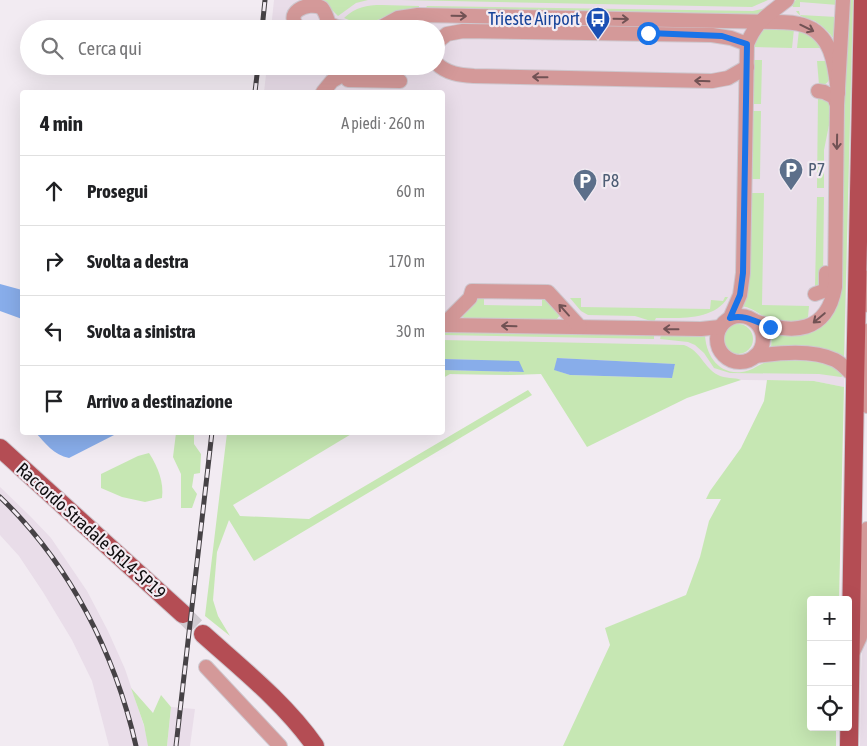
<!DOCTYPE html>
<html lang="it">
<head>
<meta charset="utf-8">
<style>
  :root { --surface:#fff; --page:#f6f6f6; --text:#202124; --muted:#757577; --line:#e0e0e0 }
  body { margin:0; font-family:"Asap Condensed",sans-serif; background:var(--page); color:var(--text) }
  .controls { position:absolute; right:15px; bottom:15px; display:grid; overflow:hidden; border-radius:5px; box-shadow:0 5px 20px #0002 }
  .controls button { width:45px; height:45px; display:grid; place-items:center; padding:0; border:0; border-bottom:1px solid var(--line); background:var(--surface); color:var(--text); font:25px sans-serif }
  .stop { position:absolute; width:15px; height:15px; margin:-11px; border:4px solid #1a73e8; border-radius:50%; background:#fff }
  .stop.end { background:#1a73e8; border-color:#fff; box-shadow:0 1px 5px #0008 }
  .list { margin:0; padding:0; list-style:none }
  h2 { display:flex; justify-content:space-between; align-items:center; height:65px; margin:0; padding:0 20px; font-size:21px }
  h2 small { font-size:16px; font-weight:400; color:var(--muted) }
  .list li { display:grid; grid-template-columns:32px 1fr auto; gap:15px; align-items:center; box-sizing:border-box; height:70px; padding:0 20px; border-top:1px solid var(--line) }
  .list b { display:block; font-size:19px; white-space:nowrap }
  .list em { font-size:16px; font-style:normal; color:var(--muted) }
  .icon { flex:none; width:28px; height:28px; fill:none; stroke:currentColor; stroke-width:2; stroke-linecap:round; stroke-linejoin:round }
  .map { position:relative; flex:none; width:867px; height:746px; overflow:hidden }
  .search { position:absolute; background:var(--surface); box-shadow:0 5px 20px #0002; left:20px; top:20px; width:425px; height:55px; display:flex; align-items:center; gap:12px; box-sizing:border-box; padding:0 18px; border-radius:28px; color:var(--muted); font-size:19px }
  .panel { position:absolute; background:var(--surface); box-shadow:0 5px 20px #0002; left:20px; top:90px; width:425px; height:345px; border-radius:5px }
  .map>svg:first-child { display:block }
  .built { fill:#e9dde9 }
  .green { fill:#c6e7b3; fill-rule:evenodd }
  .water { fill:#88adea }
  .lines { fill:none; stroke-linecap:round; stroke-linejoin:round }
  .major-tunnel { stroke:#d0cad0; stroke-width:18; stroke-dasharray:18 9; stroke-linecap:butt }
  .minor-casing { stroke:#cec7ce; stroke-width:16 }
  .major-casing { stroke:#cec7ce; stroke-width:20 }
  .minor { stroke:#d49999; stroke-width:14 }
  .major { stroke:#b44d54; stroke-width:18 }
  .rail-casing { stroke:#464246; stroke-width:5 }
  .rail { stroke:#f2ebf2; stroke-width:3; stroke-dasharray:9; stroke-linecap:butt }
  .oneway { stroke:#715254 }
  .route { stroke:#1a73e8; stroke-width:6 }
  .labels { text-anchor:middle; stroke-width:4.5; stroke-linejoin:round; paint-order:stroke }
  .transit-label { font-size:18px; fill:#164399; stroke:#f2ebf2; text-anchor:end }
  .service-label { font-size:18px; fill:#4e5e75; stroke:#f2ebf2; text-anchor:start }
  .street-label { font-size:18px; fill:#0e0c0e; stroke:#f2ebf2 }
</style>
</head>
<body>
<div class="map">
<svg width="867" height="746" viewBox="0 0 867 746">
  <rect width="100%" height="100%" fill="#f2ebf2"/>
  <g class="built">
    <polygon points="274,0 853,0 844,387 814,381 675,379 527,373 523,375 510,375 443,374 442,92 264,92 267,66 436,66 436,29 271,29"/>
    <polygon points="0,487 30,516 51,538 87,591 108,631 125,669 144,726 149,746 109,746 92,681 72,640 43,592 19,556 0,535"/>
    <polygon points="867,538 867,746 860,746 861,676"/>
    <polygon points="171,707 195,709 190,746 167,746"/>
  </g>
  <g class="green">
    <polygon points="322,0 368,0 356,3 338,16"/>
    <polygon points="401,0 768,0 752,7"/>
    <polygon points="796,0 838,0 838,5 800,2 800,7 793,7 791,4"/>
    <polygon points="847,0 853,0 844,357 821,349 771,348 772,334 796,335 830,317 837,307 841,291"/>
    <path d="M382 5 419 6V9L404 10 393 13 375 21 349 20 344 18C356 7 366 5 382 5Z"/>
    <polygon points="427,6 753,11 766,8 757,15 425,9"/>
    <path d="M796 11H799L800 15 837 17 834 39C829 32 823 26 815 21 808 18 800 18 796 11Z"/>
    <polygon points="763,28 794,29 792,48 752,47"/>
    <polygon points="799,30 813,36 824,48 797,48"/>
    <polygon points="752,60 762,60 761,104 749,104"/>
    <path d="M817 61H830C830 70 833 80 824 85H819Z"/>
    <polygon points="818,95 822,95 830,103 830,120 824,150 824,188 817,188"/>
    <path d="M749 111H761L760 179H750V193H764L762 305 809 306 808 317C797 324 776 323 765 317 756 312 751 307 740 306Z"/>
    <polygon points="817,197 824,197 823,277 820,285 815,287"/>
    <polygon points="484,296 484,305 542,306 542,298 544,298 561,314 556,320 464,318 462,316 462,314 480,297"/>
    <path d="M725 297H728C714 321 679 318 656 318L654 322 635 316 588 315 581 311 570 298H581V307L710 309 711 300 723 301Z"/>
    <circle cx="738" cy="339" r="15"/>
    <polygon points="443,331 654,335 654,339 443,335"/>
    <path d="M705 333C705 354 718 375 742 372 752 371 760 363 770 361 781 359 822 361 832 365 837 368 840 371 843 376L841 377 819 374 730 373 714 368 704 353 695 345 688 342 660 339 661 335Z"/>
    <path d="M443 340 684 345C701 351 703 367 718 375 725 379 735 377 741 380L687 398 587 447 541 374 510 375 450 374 443 378V370L523 372 482 360 443 359ZM557 358 674 364 675 365 671 378 570 375 555 370Z"/>
    <polygon points="767,380 814,381 844,387 839,600 811,600 811,727 836,727 836,746 563,746 610,645 605,628 686,595 700,557 709,521 721,499 706,499 710,491 741,448 764,401"/>
    <polygon points="528,390 532,395 254,561 229,520 217,552 213,600 218,616 230,636 205,616 227,433 353,433 233,505 240,516 309,519"/>
    <polygon points="176,433 194,433 194,444 201,454 200,473 194,474 192,487 197,494 192,508 181,508 181,474 173,457"/>
    <path d="M149 453C158 467 164 482 162 498L145 502 122 497 101 488V474L138 456Z"/>
    <polygon points="131,688 153,713 161,695 171,707 167,746 148,746 144,725"/>
  </g>
  <g class="water">
    <polygon points="0,284 22,290 22,319 0,311"/>
    <polygon points="557,358 675,364 672,378 570,375 554,370"/>
    <polygon points="443,359 519,361 524,372 443,370"/>
    <path d="M36 433H118L69 458C54 455 45 443 36 433Z"/>
  </g>
  <g class="lines">
    <polyline class="major-tunnel" points="183,614 203,634"/>
    <defs>
      <g id="minor">
        <path d="M301 29C280 14 308 0 322 8 326 13 327 19 329 24L337 27 352 29"/>
        <path d="M378 29 398 18 418 15 776 22C784 22 794 22 803 25 833 34 835 67 838 93"/>
        <polyline points="436,43 447,34 463,31 712,35 731,38 747,44"/>
        <path d="M436 63C447 74 460 75 474 76L712 81 728 78 747 67"/>
        <polyline points="348,80 400,81"/>
        <polyline points="818,91 824,92 834,97 837,105"/>
        <polyline points="323,92 332,81 353,69"/>
        <polyline points="862,276 867,305"/>
        <polyline points="815,294 826,290 826,273"/>
        <circle cx="740" cy="339" r="23"/>
        <path d="M730 318 740 295 743 273 747 44C757 20 768 15 787 0"/>
        <path d="M755 321C793 335 827 333 835 287L837 105 843 0"/>
        <polyline points="442,325 701,329 720,327"/>
        <polyline points="443,325 470,298 472,291 548,292 580,327"/>
        <polyline points="867,331 865,396 867,406"/>
        <path d="M755 356C779 353 812 349 835 360 843 364 849 372 856 378"/>
        <polyline points="851,656 860,637 865,538 867,529"/>
        <polyline points="206,667 280,746"/>
      </g>
      <g id="major">
        <polyline points="0,448 183,614"/>
        <path d="M203 634C242 669 285 703 315 746"/>
        <path d="M849 746C854 497 856 249 863 0"/>
      </g>
    </defs>
    <use href="#minor" class="minor-casing"/>
    <use href="#major" class="major-casing"/>
    <use href="#minor" class="minor"/>
    <use href="#major" class="major"/>
    <defs>
      <g id="rail">
        <polyline points="262,29 265,0"/>
        <polyline points="255,92 258,66"/>
        <path d="M0 497C69 563 115 653 136 746"/>
        <polyline points="176,746 212,432"/>
      </g>
    </defs>
    <use href="#rail" class="rail-casing"/>
    <use href="#rail" class="rail"/>
  </g>
  <defs><path id="oneway-shaft" d="M-6 0H5M1.5-3L5.5 0L1.5 3" fill="none" stroke-width="1.6" stroke-linecap="round" stroke-linejoin="round" transform="scale(1.25)"/></defs>
  <g class="oneway">
    <use href="#oneway-shaft" transform="translate(459 16) rotate(1)"/>
    <use href="#oneway-shaft" transform="translate(621 19) rotate(1)"/>
    <use href="#oneway-shaft" transform="translate(807 28) rotate(26)"/>
    <use href="#oneway-shaft" transform="translate(540 77) rotate(-179)"/>
    <use href="#oneway-shaft" transform="translate(702 81) rotate(-178)"/>
    <use href="#oneway-shaft" transform="translate(837 142) rotate(91)"/>
    <use href="#oneway-shaft" transform="translate(564 310) rotate(-132)"/>
    <use href="#oneway-shaft" transform="translate(819 318) rotate(140)"/>
    <use href="#oneway-shaft" transform="translate(509 326) rotate(-179)"/>
    <use href="#oneway-shaft" transform="translate(671 329) rotate(-179)"/>
  </g>
  <g class="lines">
    <path class="route" d="M648 33 722 36 747 44 743 273 740 295 730 318C745 314 756 322 770 327"/>
  </g>
  <defs>
    <symbol id="bus-pin" viewBox="-11 -11 22 30"><path d="M0 17L-7.5 6A9.5 9.5 0 1 1 7.5 6Z" fill="#1a4fb4" stroke="#f2ebf2"/><path d="M-5-6H5V4H4V6H2V4H-2V6H-4V4H-5ZM-3.5-4V0h7V-4ZM-3.5 1.2v1.5H-2V1.2ZM2 1.2v1.5H3.5V1.2Z" fill="#fff"/></symbol>
    <symbol id="parking-pin" viewBox="-11 -11 22 30"><path d="M0 17L-7.5 6A9.5 9.5 0 1 1 7.5 6Z" fill="#5c6f8a" stroke="#f2ebf2"/><path d="M-3.5-5.5H1a3.5 3.5 0 0 1 0 7H-1V5.5H-3.5ZM-1-3.4V-.6H.8a1.4 1.4 0 0 0 0-2.8Z" fill="#fff"/></symbol>
  </defs>
  <g fill-rule="evenodd">
    <use href="#bus-pin" x="584" y="5" width="28" height="38"/>
    <use href="#parking-pin" x="777" y="156" width="28" height="38"/>
    <use href="#parking-pin" x="571" y="167" width="28" height="38"/>
  </g>
  <g class="labels">
    <g class="transit-label">
      <text x="580" y="25">Trieste Airport</text>
    </g>
    <g class="service-label">
      <text x="808" y="176">P7</text>
      <text x="602" y="187">P8</text>
    </g>
    <g class="street-label">
      <text transform="translate(91 531) rotate(42)" y="6">Raccordo Stradale SR14-SP19</text>
    </g>
  </g>
</svg>
<div class="controls">
<button>+</button>
<button>−</button>
<button><svg class="icon" aria-label="locate" viewBox="0 0 24 24"><circle cx="12" cy="12" r="6"/><path d="M12 2v4M12 18v4M2 12h4M18 12h4"/></svg></button>
</div>
<div class="stop" style="left:648px;top:33px"></div>
<div class="stop end" style="left:770px;top:327px"></div>
<div class="search"><svg class="icon" aria-label="search" viewBox="0 0 24 24"><circle cx="10" cy="10" r="6"/><path d="M15 15l6 6"/></svg>Cerca qui</div>
<section class="panel">
<h2>4 min<small>A piedi · 260 m</small></h2>
<ul class="list">
<li><svg class="icon" aria-label="ahead" viewBox="0 0 24 24"><path d="M12 20V5M6 11l6-6 6 6"/></svg><div><b>Prosegui</b></div><em>60 m</em></li>
<li><svg class="icon" aria-label="right" viewBox="0 0 24 24"><path d="M7 20v-9h11M14 6l5 5-5 5"/></svg><div><b>Svolta a destra</b></div><em>170 m</em></li>
<li><svg class="icon" aria-label="left" viewBox="0 0 24 24"><path d="M17 20v-9H6M10 6l-5 5 5 5"/></svg><div><b>Svolta a sinistra</b></div><em>30 m</em></li>
<li><svg class="icon" aria-label="arrive" viewBox="0 0 24 24"><path d="M6 21V4h12l-3 4 3 4H6"/></svg><div><b>Arrivo a destinazione</b></div></li>
</ul>
</section>
</div>
</body>
</html>
